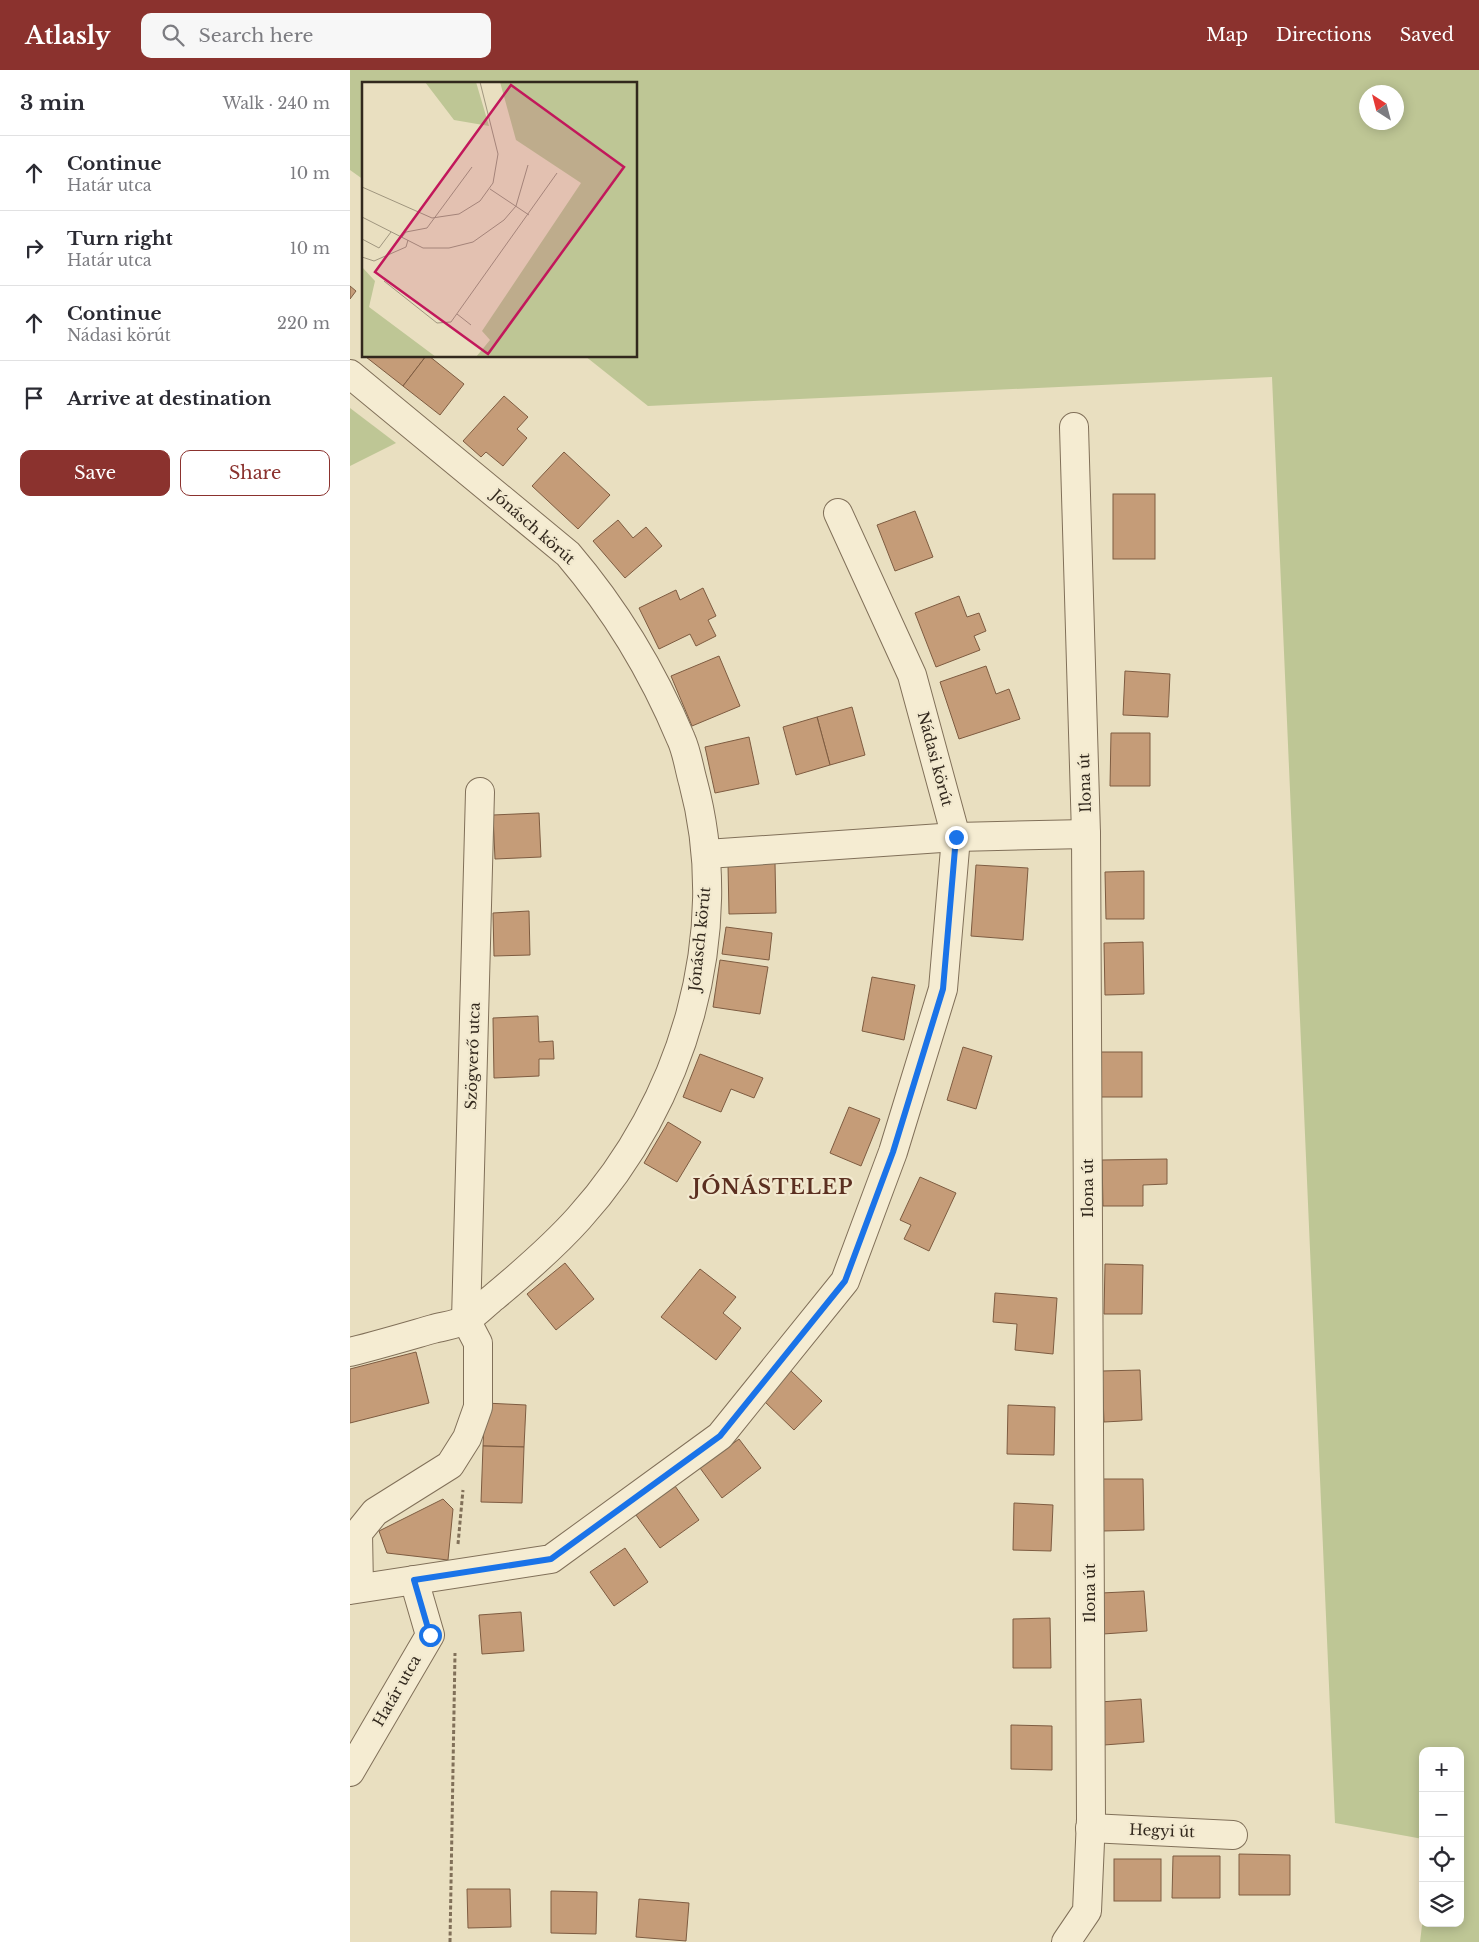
<!DOCTYPE html>
<html lang="en">
<head>
<meta charset="utf-8">
<style>
  :root { --surface:#fff; --page:#f7f7f7; --text:#2b2b33; --muted:#7c7c81; --line:#e1e1e2; --accent:#8b322e }
  body { margin:0; font-family:"Libre Baskerville",serif; background:var(--page); color:var(--text) }
  .controls { position:absolute; right:15px; bottom:15px; display:grid; overflow:hidden; border-radius:10px; box-shadow:0 2px 12px #0003 }
  .controls button { width:45px; height:45px; display:grid; place-items:center; padding:0; border:0; border-bottom:1px solid var(--line); background:var(--surface); color:var(--text); font:25px sans-serif }
  .compass { position:absolute; left:1009px; top:15px; width:45px; height:45px; border-radius:50%; background:var(--surface); box-shadow:0 2px 12px #0003; rotate:324deg }
  .stop { position:absolute; width:15px; height:15px; margin:-11px; border:4px solid #1a73e8; border-radius:50%; background:#fff }
  .stop.end { background:#1a73e8; border-color:#fff; box-shadow:0 1px 5px #0008 }
  .list { margin:0; padding:0; list-style:none }
  h2 { display:flex; justify-content:space-between; align-items:center; height:65px; margin:0; padding:0 20px; font-size:21px }
  h2 small { font-size:16px; font-weight:400; color:var(--muted) }
  .list li { display:grid; grid-template-columns:32px 1fr auto; gap:15px; align-items:center; box-sizing:border-box; height:75px; padding:0 20px; border-top:1px solid var(--line) }
  .list b { display:block; font-size:19px; white-space:nowrap }
  .list p { margin:0; font-size:16px; white-space:nowrap; color:var(--muted) }
  .list em { font-size:16px; font-style:normal; color:var(--muted) }
  .actions { display:flex; gap:10px; padding:15px 20px }
  .actions a { flex:1; padding:11px 0; border:1px solid var(--accent); border-radius:10px; text-align:center; font-size:18px; color:var(--accent) }
  .actions .main { background:var(--accent); color:#fff }
  .icon { flex:none; width:28px; height:28px; fill:none; stroke:currentColor; stroke-width:2; stroke-linecap:round; stroke-linejoin:round }
  .map { position:relative; flex:none; width:1129px; height:1872px; overflow:hidden }
  header { display:flex; align-items:center; gap:30px; box-sizing:border-box; height:70px; padding:0 25px; background:var(--accent); color:#fff }
  header strong { font-size:24px }
  nav { display:flex; gap:28px; margin-inline-start:auto; font-size:18px }
  .search { width:350px; height:45px; background:var(--page); display:flex; align-items:center; gap:12px; box-sizing:border-box; padding:0 18px; border-radius:10px; color:var(--muted); font-size:19px }
  main { display:flex }
  aside { flex:1; background:var(--surface) }
  .map>svg:first-child { display:block }
  .green { fill:#bec695; fill-rule:evenodd }
  .building { fill:#c59c78; stroke:#7e5c41 }
  .lines { fill:none; stroke-linecap:round; stroke-linejoin:round }
  .street-casing { stroke:#817059; stroke-width:30 }
  .path { stroke:#817059; stroke-width:3; stroke-dasharray:4 2.5; stroke-linecap:butt }
  .street { stroke:#f5ecd2; stroke-width:28 }
  .route { stroke:#1a73e8; stroke-width:6 }
  .labels { text-anchor:middle; stroke-width:4.5; stroke-linejoin:round; paint-order:stroke }
  .street-label { font-size:15px; fill:#32281d; stroke:#f2e9cf }
  .district-label { font-size:20px; font-weight:bold; letter-spacing:1px; fill:#5b2f20; stroke:#f2e9cf }
  .inset-road { fill:none; stroke:#a0967f; stroke-width:1 }
  .view { fill:#c2185b; fill-opacity:0.15; stroke:#c2185b; stroke-width:2.5 }
  .inset-edge { fill:none; stroke:#32281d; stroke-width:2.5 }
</style>
</head>
<body>
<header>
<strong>Atlasly</strong>
<div class="search"><svg class="icon" aria-label="search" viewBox="0 0 24 24"><circle cx="10" cy="10" r="6"/><path d="M15 15l6 6"/></svg>Search here</div>
<nav><a>Map</a><a>Directions</a><a>Saved</a></nav>
</header>
<main>
<aside>
<h2>3 min<small>Walk · 240 m</small></h2>
<ul class="list">
<li><svg class="icon" aria-label="ahead" viewBox="0 0 24 24"><path d="M12 20V5M6 11l6-6 6 6"/></svg><div><b>Continue</b><p>Határ utca</p></div><em>10 m</em></li>
<li><svg class="icon" aria-label="right" viewBox="0 0 24 24"><path d="M7 20v-9h11M14 6l5 5-5 5"/></svg><div><b>Turn right</b><p>Határ utca</p></div><em>10 m</em></li>
<li><svg class="icon" aria-label="ahead" viewBox="0 0 24 24"><path d="M12 20V5M6 11l6-6 6 6"/></svg><div><b>Continue</b><p>Nádasi körút</p></div><em>220 m</em></li>
<li><svg class="icon" aria-label="arrive" viewBox="0 0 24 24"><path d="M6 21V4h12l-3 4 3 4H6"/></svg><div><b>Arrive at destination</b></div></li>
</ul>
<div class="actions"><a class="main">Save</a><a>Share</a></div>
</aside>
<div class="map">
<svg width="1129" height="1872" viewBox="0 0 1129 1872">
  <rect width="100%" height="100%" fill="#e9dfc0"/>
  <g class="green">
    <path d="M0 0H1129V1872H1070L1073 1847V1853H1110V1681H1073V1769L985 1753 922 307 298 336 235 286H286V14H14V110L0 100ZM1016 22H1046V52H1016Z"/>
    <polygon points="0,338 46,373 0,396"/>
  </g>
  <g class="building">
    <polygon points="0,216 6,221 0,229"/>
    <polygon points="17,286 76,286 53,316 16,287"/>
    <polygon points="76,286 79,286 114,314 90,345 53,316"/>
    <polygon points="154,326 178,347 167,359 177,368 153,396 136,382 131,387 113,371"/>
    <polygon points="214,382 260,425 228,459 182,416"/>
    <rect x="763" y="424" width="42" height="65"/>
    <polygon points="565,441 583,487 545,501 527,455"/>
    <polygon points="268,450 283,468 296,457 312,476 275,508 243,471"/>
    <polygon points="353,518 366,546 358,550 366,566 346,576 340,564 309,579 289,538 326,520 330,530"/>
    <polygon points="609,526 617,547 629,543 636,561 624,566 630,580 586,597 565,543"/>
    <polygon points="369,586 390,636 342,656 321,606"/>
    <polygon points="636,596 646,624 659,619 670,649 609,669 590,612"/>
    <polygon points="775,601 820,604 818,647 773,645"/>
    <polygon points="502,637 515,685 480,695 467,647"/>
    <polygon points="467,647 480,695 446,705 433,657"/>
    <polygon points="761,663 800,663 800,716 760,716"/>
    <polygon points="399,667 409,714 365,723 355,677"/>
    <polygon points="189,743 191,787 145,789 143,745"/>
    <polygon points="425,793 426,843 379,844 378,795"/>
    <polygon points="626,795 678,798 673,870 621,866"/>
    <polygon points="794,801 794,849 756,849 755,802"/>
    <polygon points="179,841 180,885 144,886 143,843"/>
    <polygon points="376,857 422,863 419,890 372,884"/>
    <polygon points="793,872 794,924 755,925 754,873"/>
    <polygon points="370,890 418,897 410,944 363,937"/>
    <polygon points="522,907 565,915 554,970 512,961"/>
    <polygon points="188,946 189,972 203,971 204,989 189,989 189,1006 144,1008 143,948"/>
    <polygon points="613,977 642,986 626,1039 597,1030"/>
    <rect x="750" y="982" width="42" height="45"/>
    <polygon points="350,984 413,1008 404,1028 381,1019 371,1042 333,1027"/>
    <polygon points="499,1037 530,1049 511,1096 480,1083"/>
    <polygon points="318,1052 351,1072 327,1112 294,1093"/>
    <polygon points="817,1089 817,1114 793,1115 793,1136 753,1136 752,1090"/>
    <polygon points="570,1107 606,1123 579,1181 554,1169 561,1155 550,1150"/>
    <polygon points="215,1193 244,1229 206,1260 177,1224"/>
    <polygon points="755,1194 793,1195 792,1244 754,1244"/>
    <polygon points="350,1199 386,1227 373,1243 391,1258 366,1290 311,1247"/>
    <polygon points="645,1223 707,1228 703,1284 665,1280 667,1254 643,1252"/>
    <polygon points="66,1282 79,1333 0,1353 0,1299"/>
    <polygon points="790,1300 792,1350 754,1352 752,1301"/>
    <polygon points="441,1301 472,1331 444,1360 413,1330"/>
    <polygon points="135,1333 176,1335 174,1377 133,1376"/>
    <polygon points="658,1335 705,1337 704,1385 657,1384"/>
    <polygon points="389,1369 411,1398 372,1428 350,1398"/>
    <polygon points="133,1376 174,1377 172,1433 131,1432"/>
    <polygon points="752,1409 793,1409 794,1460 753,1461"/>
    <polygon points="325,1416 349,1450 310,1478 286,1445"/>
    <polygon points="93,1429 103,1439 98,1490 37,1483 29,1461"/>
    <polygon points="664,1433 703,1435 701,1481 663,1480"/>
    <polygon points="275,1478 298,1512 264,1536 240,1502"/>
    <polygon points="794,1521 797,1561 753,1564 751,1523"/>
    <polygon points="171,1542 174,1581 132,1584 129,1545"/>
    <polygon points="700,1548 701,1598 663,1598 663,1549"/>
    <polygon points="791,1629 794,1672 754,1675 750,1632"/>
    <polygon points="661,1655 702,1656 702,1700 661,1699"/>
    <polygon points="889,1784 940,1785 940,1825 889,1825"/>
    <polygon points="823,1786 870,1786 870,1828 822,1828"/>
    <rect x="764" y="1789" width="47" height="42"/>
    <polygon points="117,1819 160,1819 161,1857 118,1858"/>
    <polygon points="201,1821 247,1822 246,1864 201,1863"/>
    <polygon points="289,1829 339,1833 336,1871 286,1867"/>
  </g>
  <g class="lines">
    <defs>
      <g id="street">
        <path d="M0 304 218 484C265 539 303 602 331 669 337 682 339 698 343 712 384 864 333 1033 229 1148 203 1177 174 1202 144 1227 135 1234 126 1244 117 1249 107 1255 93 1256 83 1259 55 1267 28 1275 0 1282"/>
        <polyline points="357,784 606,767 736,764"/>
        <polyline points="9,1518 8,1463 25,1442 100,1395 117,1368 128,1337 128,1273 116,1250 130,722"/>
        <polyline points="0,1520 201,1489 370,1366 495,1211 543,1082 593,919 606,767 562,605 488,443"/>
        <polyline points="0,1702 80,1565 64,1510"/>
        <polyline points="740,1758 883,1765"/>
        <polyline points="716,1872 737,1841 741,1749 736,764 724,357"/>
      </g>
    </defs>
    <use href="#street" class="street-casing"/>
    <g class="path">
      <polyline points="108,1474 113,1420"/>
      <polyline points="100,1872 105,1583"/>
    </g>
    <use href="#street" class="street"/>
  </g>
  <g class="lines">
    <polyline class="route" points="80,1565 64,1510 201,1489 370,1366 495,1211 543,1082 593,919 606,767"/>
  </g>
  <g class="labels">
    <g class="street-label">
      <text transform="translate(183 457) rotate(41)" y="5">Jónásch körút</text>
      <text transform="translate(585 689) rotate(75)" y="5">Nádasi körút</text>
      <text transform="translate(735 713) rotate(-92)" y="5">Ilona út</text>
      <text transform="translate(350 869) rotate(-84)" y="5">Jónásch körút</text>
      <text transform="translate(123 986) rotate(-88)" y="5">Szögverő utca</text>
      <text transform="translate(738 1118) rotate(-90)" y="5">Ilona út</text>
      <text transform="translate(740 1523) rotate(-90)" y="5">Ilona út</text>
      <text transform="translate(47 1621) rotate(-60)" y="5">Határ utca</text>
      <text transform="translate(812 1761) rotate(2)" y="5">Hegyi út</text>
    </g>
    <g class="district-label">
      <text x="423" y="1124">JÓNÁSTELEP</text>
    </g>
  </g>
  <g transform="translate(12 12)">
    <rect width="275" height="275" fill="#e9dfc0"/>
    <path d="M63 0H114L127 44 92 38ZM138 0H275V275H114L128 258 120 249 219 101 154 58ZM0 185 13 199 7 225 74 275H0Z" fill="#bec695"/>
    <path class="inset-road" d="M0 105 70 136 97 132 118 119 131 101 136 72 118 0M128 107 167 133M0 135 61 166H87L111 160 142 138 154 124 166 83M40 155 44 150 65 146 110 85M0 157 17 166 29 150M0 175 12 179 44 165 46 158M22 199 75 241 89 240 195 91M95 232 109 243"/>
    <path class="view" d="M149 3 262 85 126 272 13 190Z"/>
    <rect width="275" height="275" class="inset-edge"/>
  </g>
</svg>
<div class="controls">
<button>+</button>
<button>−</button>
<button><svg class="icon" aria-label="locate" viewBox="0 0 24 24"><circle cx="12" cy="12" r="6"/><path d="M12 2v4M12 18v4M2 12h4M18 12h4"/></svg></button>
<button><svg class="icon" aria-label="layers" viewBox="0 0 24 24"><path d="M12 4l9 5-9 5-9-5zM3 14l9 5 9-5"/></svg></button>
</div>
<svg class="compass" viewBox="-18 -18 36 36"><path d="M0-13l5 13h-10z" fill="#e53935"/><path d="M0 13l5-13h-10z" fill="#7c7c81"/></svg>
<div class="stop" style="left:80px;top:1565px"></div>
<div class="stop end" style="left:606px;top:767px"></div>
</div>
</main>
</body>
</html>
